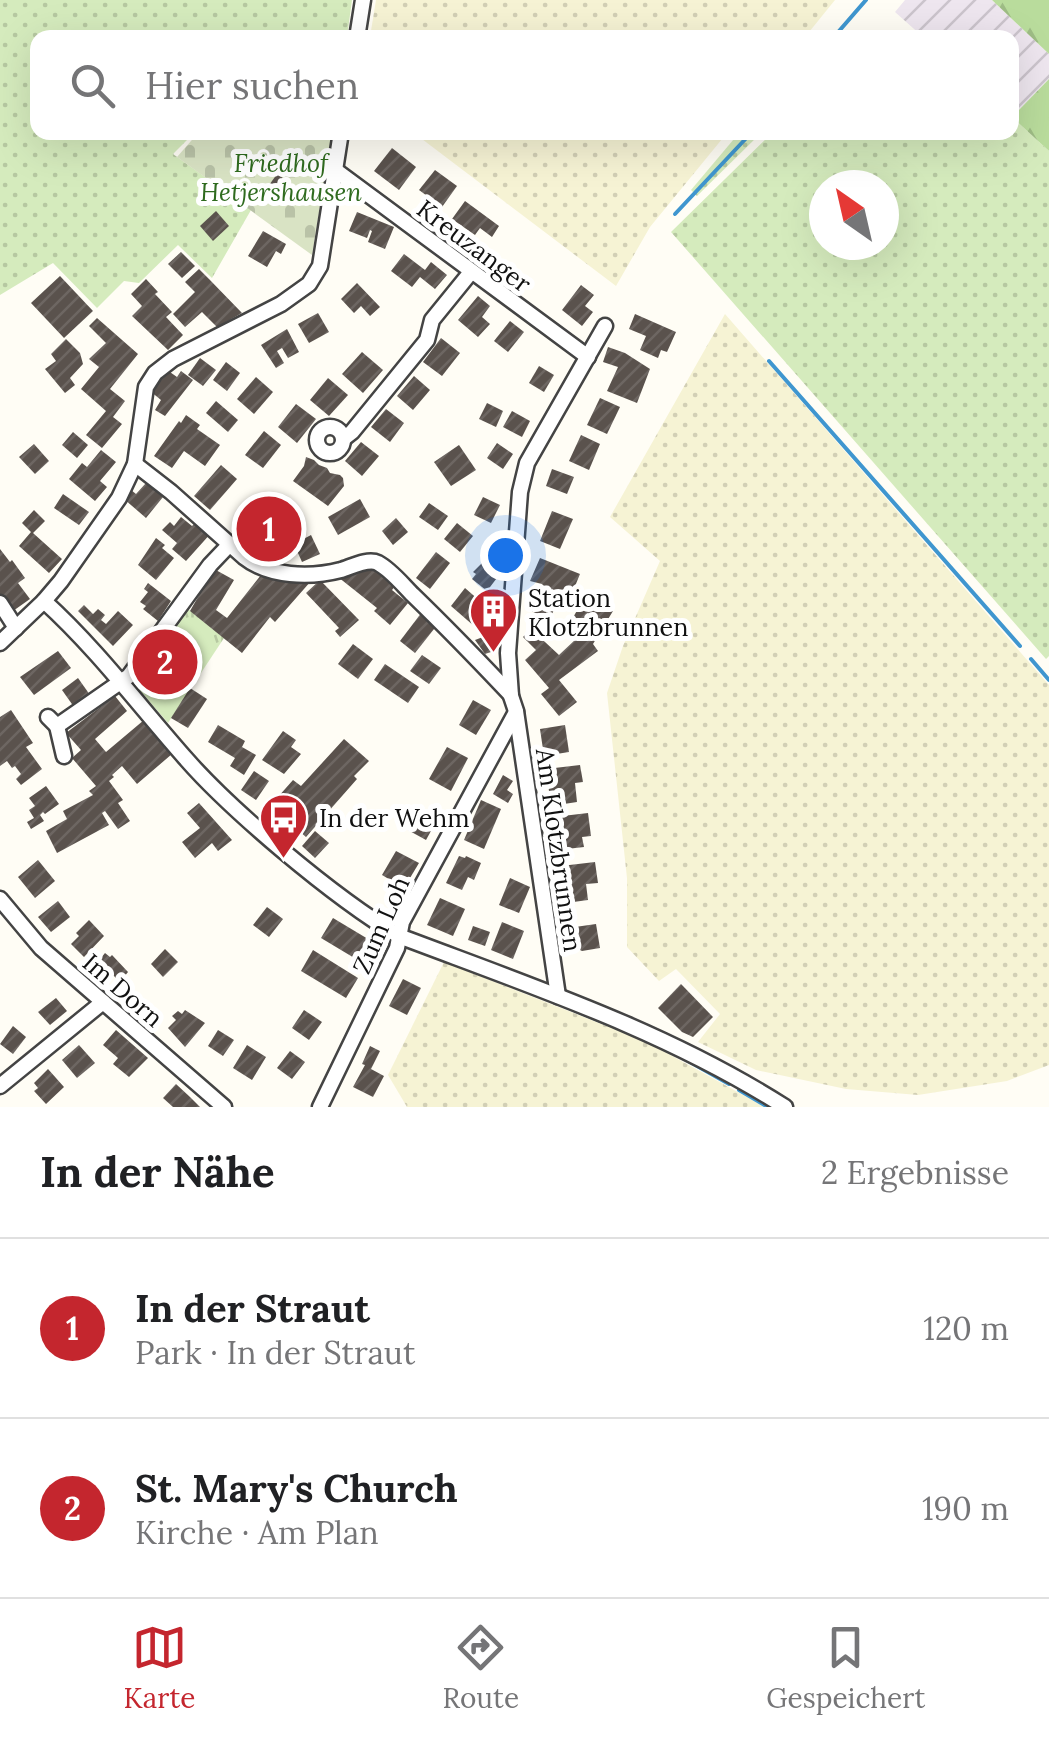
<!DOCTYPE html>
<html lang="de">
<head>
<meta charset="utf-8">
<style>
  :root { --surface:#fff; --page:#f2f2f2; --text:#202124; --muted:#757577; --line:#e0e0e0; --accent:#c4262e }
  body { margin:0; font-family:Lora,serif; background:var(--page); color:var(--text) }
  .compass { position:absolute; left:809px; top:170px; width:90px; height:90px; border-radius:50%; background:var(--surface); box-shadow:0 10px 40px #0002; rotate:326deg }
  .you { position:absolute; left:505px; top:555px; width:35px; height:35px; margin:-25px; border:8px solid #fff; border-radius:50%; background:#1a73e8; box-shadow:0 0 0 15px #1a73e833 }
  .badge { display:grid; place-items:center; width:65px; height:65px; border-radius:50%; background:var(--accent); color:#fff; font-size:32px; font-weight:700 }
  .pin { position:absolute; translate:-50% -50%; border:5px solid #fff; box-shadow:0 2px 10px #0006 }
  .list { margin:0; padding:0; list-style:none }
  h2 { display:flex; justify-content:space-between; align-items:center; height:130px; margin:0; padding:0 40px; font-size:42px }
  h2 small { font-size:32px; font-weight:400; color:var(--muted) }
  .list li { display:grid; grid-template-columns:65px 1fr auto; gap:30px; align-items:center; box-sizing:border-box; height:180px; padding:0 40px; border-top:2px solid var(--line) }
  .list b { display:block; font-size:38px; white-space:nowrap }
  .list p { margin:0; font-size:32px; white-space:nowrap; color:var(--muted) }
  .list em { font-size:32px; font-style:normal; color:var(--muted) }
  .icon { flex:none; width:55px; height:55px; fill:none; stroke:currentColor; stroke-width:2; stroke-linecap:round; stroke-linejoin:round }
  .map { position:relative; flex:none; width:1049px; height:1107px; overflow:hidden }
  .search { position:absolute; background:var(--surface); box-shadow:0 10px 40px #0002; left:30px; right:30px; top:30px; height:110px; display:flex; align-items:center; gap:25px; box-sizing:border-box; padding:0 35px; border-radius:20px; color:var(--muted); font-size:38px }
  .sheet { height:490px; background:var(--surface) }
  nav { display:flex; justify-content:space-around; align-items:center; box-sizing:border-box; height:140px; border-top:2px solid var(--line); background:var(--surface); font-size:28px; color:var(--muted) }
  nav a { display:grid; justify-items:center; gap:5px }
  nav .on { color:var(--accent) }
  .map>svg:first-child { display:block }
  .industrial { fill:url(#industrial-furrows) }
  .farmland { fill:url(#farmland-dots) }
  .grass { fill:url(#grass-dots); fill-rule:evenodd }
  .forest { fill:url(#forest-firs) }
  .cemetery { fill:url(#cemetery-stones) }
  .park { fill:url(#park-tufts) }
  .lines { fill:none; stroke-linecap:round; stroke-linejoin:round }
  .stream { stroke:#3f96cf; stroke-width:4 }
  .building { fill:url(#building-hatch) }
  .minor-casing { stroke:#444; stroke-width:19 }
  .minor { stroke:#fff; stroke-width:14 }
  .labels { text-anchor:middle; stroke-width:10; stroke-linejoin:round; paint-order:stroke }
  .park-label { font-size:25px; font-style:italic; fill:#2f6b1f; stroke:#fff }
  .street-label { font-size:25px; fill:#111; stroke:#fff }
  .poi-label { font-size:25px; fill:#111; stroke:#fff; text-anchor:start }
</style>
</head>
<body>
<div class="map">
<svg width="1049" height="1107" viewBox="0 0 1049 1107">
  <defs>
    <pattern id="industrial-furrows" width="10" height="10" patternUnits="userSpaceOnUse" patternTransform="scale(2.5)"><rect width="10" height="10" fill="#eee6ef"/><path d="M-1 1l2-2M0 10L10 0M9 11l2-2" fill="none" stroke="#cbc4cc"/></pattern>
    <pattern id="farmland-dots" width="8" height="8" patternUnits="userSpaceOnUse" patternTransform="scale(2.5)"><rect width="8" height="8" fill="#f6f3d4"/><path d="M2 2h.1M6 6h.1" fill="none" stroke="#d2cfb5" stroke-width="1.8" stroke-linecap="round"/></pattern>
    <pattern id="grass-dots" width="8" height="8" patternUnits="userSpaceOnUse" patternTransform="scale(2.5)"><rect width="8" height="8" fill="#d5ebbd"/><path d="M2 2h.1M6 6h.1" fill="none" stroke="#b6c8a1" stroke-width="1.8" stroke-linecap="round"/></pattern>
    <pattern id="forest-firs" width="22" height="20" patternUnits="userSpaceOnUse" patternTransform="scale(2.5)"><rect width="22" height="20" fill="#b9dc9c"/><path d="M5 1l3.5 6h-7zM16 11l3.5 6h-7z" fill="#9ebc85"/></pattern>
    <pattern id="cemetery-stones" width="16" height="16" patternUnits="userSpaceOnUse" patternTransform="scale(2.5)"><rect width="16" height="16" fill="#d9e3c4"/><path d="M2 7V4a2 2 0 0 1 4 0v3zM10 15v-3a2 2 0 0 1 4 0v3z" fill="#b9c2a7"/></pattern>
    <pattern id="park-tufts" width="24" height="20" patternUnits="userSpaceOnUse" patternTransform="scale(2.5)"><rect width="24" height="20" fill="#d5ebbd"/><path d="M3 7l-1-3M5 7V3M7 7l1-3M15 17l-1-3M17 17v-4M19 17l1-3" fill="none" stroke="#b6c8a1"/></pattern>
    <pattern id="building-hatch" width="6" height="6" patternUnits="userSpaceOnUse" patternTransform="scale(2.5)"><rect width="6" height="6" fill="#5a524d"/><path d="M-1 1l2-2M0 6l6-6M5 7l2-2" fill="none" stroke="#6d6662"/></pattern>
  </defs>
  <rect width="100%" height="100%" fill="#fffdf5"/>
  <polygon class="industrial" points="905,0 992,0 1049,54 1049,79 1012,117 1012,38 923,37 895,12"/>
  <g class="farmland">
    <polygon points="376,0 835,0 805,37 370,37"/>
    <polygon points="414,133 727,133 650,227 616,286"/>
    <polygon points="725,314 1049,685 1049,1065 1007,1081 918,1095 846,1089 756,1070 698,1042 720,1014 676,969 659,981 627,947 627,878 607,693 623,646 660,561 610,517"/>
    <polygon points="444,962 645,1041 765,1107 407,1107 388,1075"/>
  </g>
  <g class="grass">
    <polygon points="0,0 352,0 347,37 38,38 38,132 194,133 173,154 251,210 212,278 178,245 139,283 124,281 97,308 53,263 0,295"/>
    <path d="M1012 117 1049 151V656L1046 659 671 232 772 133 1012 132ZM824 185H884V245H824Z"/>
    <polygon points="739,133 761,133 697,196 691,190"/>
  </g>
  <g class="forest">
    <polygon points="992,0 1049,0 1049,54"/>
    <polygon points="1049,79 1049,151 1012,117"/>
  </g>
  <polygon class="cemetery" points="198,133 332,133 312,255 177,157"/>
  <g class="park">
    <polygon points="270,495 303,524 267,557 235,535"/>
    <polygon points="188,609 224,638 168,723 137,687 138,673"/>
  </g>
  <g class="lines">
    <g class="stream">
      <polyline points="833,38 866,0"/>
      <polyline points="675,214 752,132"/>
      <polyline points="769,361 1020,646"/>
      <polyline points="1031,659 1049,680"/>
      <polyline points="564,1006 620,1029"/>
      <polyline points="683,1058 729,1084"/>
      <polyline points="739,1090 768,1107"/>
    </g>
  </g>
  <g class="building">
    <polygon points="392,148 416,167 399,190 374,171"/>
    <polygon points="435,170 457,186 442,207 419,190"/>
    <polygon points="277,174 302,191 292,206 267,188"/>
    <polygon points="465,201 499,226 492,237 480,228 475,235 452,219"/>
    <polygon points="216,211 229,226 213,241 200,226"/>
    <polygon points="357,212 394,227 385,249 368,242 372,231 370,230 367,238 349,231"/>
    <polygon points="263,231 286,244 281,254 276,251 267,267 248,256"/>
    <polygon points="181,252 195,266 182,278 168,264"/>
    <polygon points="404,254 425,270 431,262 447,275 435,289 420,277 412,287 391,271"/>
    <polygon points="199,269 209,279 242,313 217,327 202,312 185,327 173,314 195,292 185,282"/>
    <polygon points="60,276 93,311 64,338 31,303"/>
    <polygon points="146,279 158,292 155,294 172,312 166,317 183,335 168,350 132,316 142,306 131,294"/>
    <polygon points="357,283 380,307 370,316 361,306 354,313 341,299"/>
    <polygon points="581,285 594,295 585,306 593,312 582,326 562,310"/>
    <polygon points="478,296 490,306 482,317 490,324 478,337 458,320"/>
    <polygon points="318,313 329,332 309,343 298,324"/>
    <polygon points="635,314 676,332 667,352 661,350 658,358 640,350 646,336 629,329"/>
    <polygon points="97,318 138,354 110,389 125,401 113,417 122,424 102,448 86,435 106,411 81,389 99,367 89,359 106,343 89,326"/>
    <polygon points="510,321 524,332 508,352 494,341"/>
    <polygon points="287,329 299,352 288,358 282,348 277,351 284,363 276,368 261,345"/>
    <polygon points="441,338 460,353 442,376 423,362"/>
    <polygon points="66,339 80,353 83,364 70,378 75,385 65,393 45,369 56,361 51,354"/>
    <polygon points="608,347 625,353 650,369 637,403 607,391 618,367 603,362"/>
    <polygon points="362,352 383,370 363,393 342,374"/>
    <polygon points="200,358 216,370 203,386 188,375"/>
    <polygon points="226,362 240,373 227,391 213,380"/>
    <polygon points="539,366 554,375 544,392 529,383"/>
    <polygon points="167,370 177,377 181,371 193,380 165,416 155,410 161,400 150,391"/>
    <polygon points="414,376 430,390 413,410 397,396"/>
    <polygon points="256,377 273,392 254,414 237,399"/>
    <polygon points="328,378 348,395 329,416 310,400"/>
    <polygon points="600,398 620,407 607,434 587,425"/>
    <polygon points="216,401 238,420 228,432 206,413"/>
    <polygon points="487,403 503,411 496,427 479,419"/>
    <polygon points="296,404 316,419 297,443 278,427"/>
    <polygon points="386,409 404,423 390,442 371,427"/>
    <polygon points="512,411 530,421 522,437 503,427"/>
    <polygon points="186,415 200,425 197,429 220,445 205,466 184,451 172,468 154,456 179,421 181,423"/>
    <polygon points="264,431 281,445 263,468 245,455"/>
    <polygon points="73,432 88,445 77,458 62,445"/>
    <polygon points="581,435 600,444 589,470 569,461"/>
    <polygon points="361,442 379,456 362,476 345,461"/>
    <polygon points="497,443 513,454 503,469 487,458"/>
    <polygon points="34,444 49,461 35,474 19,457"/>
    <polygon points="459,445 476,470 451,486 434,462"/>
    <polygon points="101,450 116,462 100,481 107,487 95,501 69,479 82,463 87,467"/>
    <polygon points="306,457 314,460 319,465 327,468 330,473 340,475 343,478 344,486 328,506 293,481 304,466"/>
    <polygon points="221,465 237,479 210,510 194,496"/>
    <polygon points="552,469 574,477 567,494 546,486"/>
    <polygon points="146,483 163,497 146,518 124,499 131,490 136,494"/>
    <polygon points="63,494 89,512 79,525 54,508"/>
    <polygon points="483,497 500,505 491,523 474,515"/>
    <polygon points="360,499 370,517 338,535 328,517"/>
    <polygon points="429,503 448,516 438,530 419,517"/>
    <polygon points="34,510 45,521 33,533 62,559 49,573 19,546 31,532 22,523"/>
    <polygon points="552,511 573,519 560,549 540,541"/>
    <polygon points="181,517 192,526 198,520 212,532 186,561 172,549 177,543 162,530 170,522 174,526"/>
    <polygon points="396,518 408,532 393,545 382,531"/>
    <polygon points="457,523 473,536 460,552 444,539"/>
    <polygon points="311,535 320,554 302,562 294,544"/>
    <polygon points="156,538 165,545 162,548 174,558 156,580 138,565"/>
    <polygon points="0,549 10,562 12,560 25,578 18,583 30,599 13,611 2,596 0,597"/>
    <polygon points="436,552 450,563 430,589 416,578"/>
    <polygon points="487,558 503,570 487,591 472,579 476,574 473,572"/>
    <polygon points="540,558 580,574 571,596 561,593 550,619 531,611 542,584 530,581"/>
    <polygon points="374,566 396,585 392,590 408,603 390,625 374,611 377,608 338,577"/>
    <polygon points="214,569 234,580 216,610 227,618 261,575 291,576 311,581 275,622 270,617 242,653 190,611"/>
    <polygon points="320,580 359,620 340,637 335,631 339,628 306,593"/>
    <polygon points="148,583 171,601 158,621 143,609 146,606 140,602 148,592 144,589"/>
    <polygon points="465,588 496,615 482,633 451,606"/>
    <polygon points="586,595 613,611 593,644 598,651 559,680 577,702 559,716 541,694 549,688 525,660 536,650 523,637 531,629 559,655 576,639 564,633"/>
    <polygon points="84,605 93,614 98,609 105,615 101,620 106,624 118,611 133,625 113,646 78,611"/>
    <polygon points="422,612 438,624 415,653 400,641"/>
    <polygon points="491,634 497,650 485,654 475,640"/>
    <polygon points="175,640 183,645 178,652 182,655 154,689 143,681 167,644 170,646"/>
    <polygon points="353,644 373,659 358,679 338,664"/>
    <polygon points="58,651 71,668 34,695 20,677"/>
    <polygon points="422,655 441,668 429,684 410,671"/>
    <polygon points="385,664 419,687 408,703 374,680"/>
    <polygon points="78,678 90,695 74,707 62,690"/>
    <polygon points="190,688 207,699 188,728 171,718"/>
    <polygon points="115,696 127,711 95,739 106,752 144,720 172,754 137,784 122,766 112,775 114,777 109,781 123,800 118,803 130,821 118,829 105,811 102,813 109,825 57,853 46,831 67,819 63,811 93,795 89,791 96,786 72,758 81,750 66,733"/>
    <polygon points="473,700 491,710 476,735 459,725"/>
    <polygon points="11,710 33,743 26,747 42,769 21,785 16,779 21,774 15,766 12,768 7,761 0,766 0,717"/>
    <polygon points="218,725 245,741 242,747 256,755 244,775 230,766 235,758 208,742"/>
    <polygon points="565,725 569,752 544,756 540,729"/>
    <polygon points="283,731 296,740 291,747 301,754 284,774 262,760"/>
    <polygon points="344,739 369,761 354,776 357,779 306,837 285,819 275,829 262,815 293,780 301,786"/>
    <polygon points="447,747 468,758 451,791 429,779"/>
    <polygon points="580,765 583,782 575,783 577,802 551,806 546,769"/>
    <polygon points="254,771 269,781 256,800 241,790"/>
    <polygon points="503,775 513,781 507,790 513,794 508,803 493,794"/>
    <polygon points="46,786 59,804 45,814 43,812 40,815 44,821 31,829 27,822 34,818 29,810 35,806 29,798"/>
    <polygon points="481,800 501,809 484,849 464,840"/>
    <polygon points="199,803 232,840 218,851 212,843 195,858 182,842 200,828 187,813"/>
    <polygon points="418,809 437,820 426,840 406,829"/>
    <polygon points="588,813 591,836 582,837 584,847 558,850 554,817"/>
    <polygon points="315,831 329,843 315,858 302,846"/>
    <polygon points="396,851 419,863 404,888 382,875"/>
    <polygon points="459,856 465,858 466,856 481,863 474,880 468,877 462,890 446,883"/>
    <polygon points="38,860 55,881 35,898 18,877"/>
    <polygon points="595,862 598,883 586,884 588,900 566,903 561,866"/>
    <polygon points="510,878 530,887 519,913 499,905"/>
    <polygon points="440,898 465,909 453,936 427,925"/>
    <polygon points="58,901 70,917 51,932 38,917"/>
    <polygon points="267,907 283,919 269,937 253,925"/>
    <polygon points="333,918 378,945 366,965 321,938"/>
    <polygon points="89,920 104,936 84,957 71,944 79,936 76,933"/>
    <polygon points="502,922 524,931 513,959 491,950"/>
    <polygon points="596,924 600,948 582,951 578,949 575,927"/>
    <polygon points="473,926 490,932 485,946 468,940"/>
    <polygon points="165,949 178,962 163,977 151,964"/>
    <polygon points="313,950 358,978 346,998 301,971"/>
    <polygon points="105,953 110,957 112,955 128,972 120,982 113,975 108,981 93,968"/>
    <polygon points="403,979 421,988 407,1015 389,1006"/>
    <polygon points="681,984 713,1017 693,1037 682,1032 658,1008"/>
    <polygon points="56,998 67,1011 50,1025 38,1012"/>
    <polygon points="185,1010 205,1023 185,1047 168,1028 176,1020 172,1016 178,1011 182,1014"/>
    <polygon points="304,1010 322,1022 309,1040 292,1028"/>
    <polygon points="13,1026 26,1037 13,1054 0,1044"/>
    <polygon points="116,1030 148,1058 129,1077 113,1064 118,1058 103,1045"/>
    <polygon points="218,1030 234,1040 223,1056 208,1046"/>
    <polygon points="79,1045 95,1063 77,1078 62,1060"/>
    <polygon points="247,1045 266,1057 252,1080 233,1068"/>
    <polygon points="370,1046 380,1051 371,1069 384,1076 373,1097 353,1087 365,1065 362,1064"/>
    <polygon points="290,1051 305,1062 292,1079 277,1068"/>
    <polygon points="48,1069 64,1087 46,1104 34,1091 38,1088 34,1083"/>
    <polygon points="176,1084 190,1097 200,1107 173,1107 163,1098"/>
  </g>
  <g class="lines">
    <defs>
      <g id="minor">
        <polyline points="357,38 363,0"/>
        <polyline points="335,170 588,357"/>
        <circle cx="330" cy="440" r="13"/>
        <polyline points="343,439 352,432 427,340 432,320 471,272"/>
        <path d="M135 464 171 492 244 557C269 577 310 578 341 570 351 567 368 558 378 563 391 570 402 584 413 595 446 627 479 661 511 695"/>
        <path d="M44 601C97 649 140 707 187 760 216 793 249 822 282 850 319 881 358 912 399 936 531 986 666 1031 785 1107"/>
        <polyline points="0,603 16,628"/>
        <polyline points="0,643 44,601 61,581 119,498 135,464 146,387 155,373 173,359 281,304 309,284 320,266 341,132"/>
        <polyline points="48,717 57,726 129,676 210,565 230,544"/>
        <polyline points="57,726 64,756"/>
        <polyline points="0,899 41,948 224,1107"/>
        <polyline points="558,996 516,711 511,696 508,653 520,492 527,463 605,326"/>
        <polyline points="0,1086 103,1002"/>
        <polyline points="320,1107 397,948 402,922 516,712"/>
      </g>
    </defs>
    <use href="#minor" class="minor-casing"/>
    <use href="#minor" class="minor"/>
  </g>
  <defs>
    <symbol id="building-pin" viewBox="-11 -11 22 30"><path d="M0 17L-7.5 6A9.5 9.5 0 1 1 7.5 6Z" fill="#c4262e" stroke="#fff"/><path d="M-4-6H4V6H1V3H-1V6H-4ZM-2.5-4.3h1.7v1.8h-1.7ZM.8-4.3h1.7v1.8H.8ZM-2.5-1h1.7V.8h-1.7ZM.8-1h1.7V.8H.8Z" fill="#fff"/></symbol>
    <symbol id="bus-pin" viewBox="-11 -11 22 30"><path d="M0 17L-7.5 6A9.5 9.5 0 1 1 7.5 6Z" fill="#c4262e" stroke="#fff"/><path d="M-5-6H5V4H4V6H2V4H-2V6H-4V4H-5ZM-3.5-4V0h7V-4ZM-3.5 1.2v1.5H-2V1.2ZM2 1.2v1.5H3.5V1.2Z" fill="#fff"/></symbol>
  </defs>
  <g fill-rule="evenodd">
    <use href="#building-pin" x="466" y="584" width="55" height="75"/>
    <use href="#bus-pin" x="256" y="790" width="55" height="75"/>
  </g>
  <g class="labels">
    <g class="park-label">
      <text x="281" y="172">Friedhof<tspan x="281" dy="29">Hetjershausen</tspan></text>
    </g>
    <g class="street-label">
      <text transform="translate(474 246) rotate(37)" y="9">Kreuzanger</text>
      <text transform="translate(559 850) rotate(82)" y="9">Am Klotzbrunnen</text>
      <text transform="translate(381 925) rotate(-66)" y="9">Zum Loh</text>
      <text transform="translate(123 990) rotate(41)" y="9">Im Dorn</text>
    </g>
    <g class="poi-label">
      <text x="528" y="607">Station<tspan x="528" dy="29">Klotzbrunnen</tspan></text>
      <text x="319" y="827">In der Wehm</text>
    </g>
  </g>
</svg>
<svg class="compass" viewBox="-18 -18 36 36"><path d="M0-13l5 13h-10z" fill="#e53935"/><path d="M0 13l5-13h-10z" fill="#757577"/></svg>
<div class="you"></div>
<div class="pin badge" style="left:269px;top:529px">1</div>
<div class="pin badge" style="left:165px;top:662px">2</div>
<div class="search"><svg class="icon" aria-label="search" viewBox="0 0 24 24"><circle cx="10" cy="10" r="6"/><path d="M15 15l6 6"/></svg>Hier suchen</div>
</div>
<section class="sheet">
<h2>In der Nähe<small>2 Ergebnisse</small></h2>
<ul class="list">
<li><span class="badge">1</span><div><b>In der Straut</b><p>Park · In der Straut</p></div><em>120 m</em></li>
<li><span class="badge">2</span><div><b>St. Mary's Church</b><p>Kirche · Am Plan</p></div><em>190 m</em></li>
</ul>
</section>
<nav>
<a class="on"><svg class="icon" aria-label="map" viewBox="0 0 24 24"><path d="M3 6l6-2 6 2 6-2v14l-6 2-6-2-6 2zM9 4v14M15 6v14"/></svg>Karte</a>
<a><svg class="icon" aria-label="directions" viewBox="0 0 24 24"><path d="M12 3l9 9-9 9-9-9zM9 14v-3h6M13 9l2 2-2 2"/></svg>Route</a>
<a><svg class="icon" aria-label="saved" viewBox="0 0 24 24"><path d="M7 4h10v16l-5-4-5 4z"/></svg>Gespeichert</a>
</nav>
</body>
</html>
